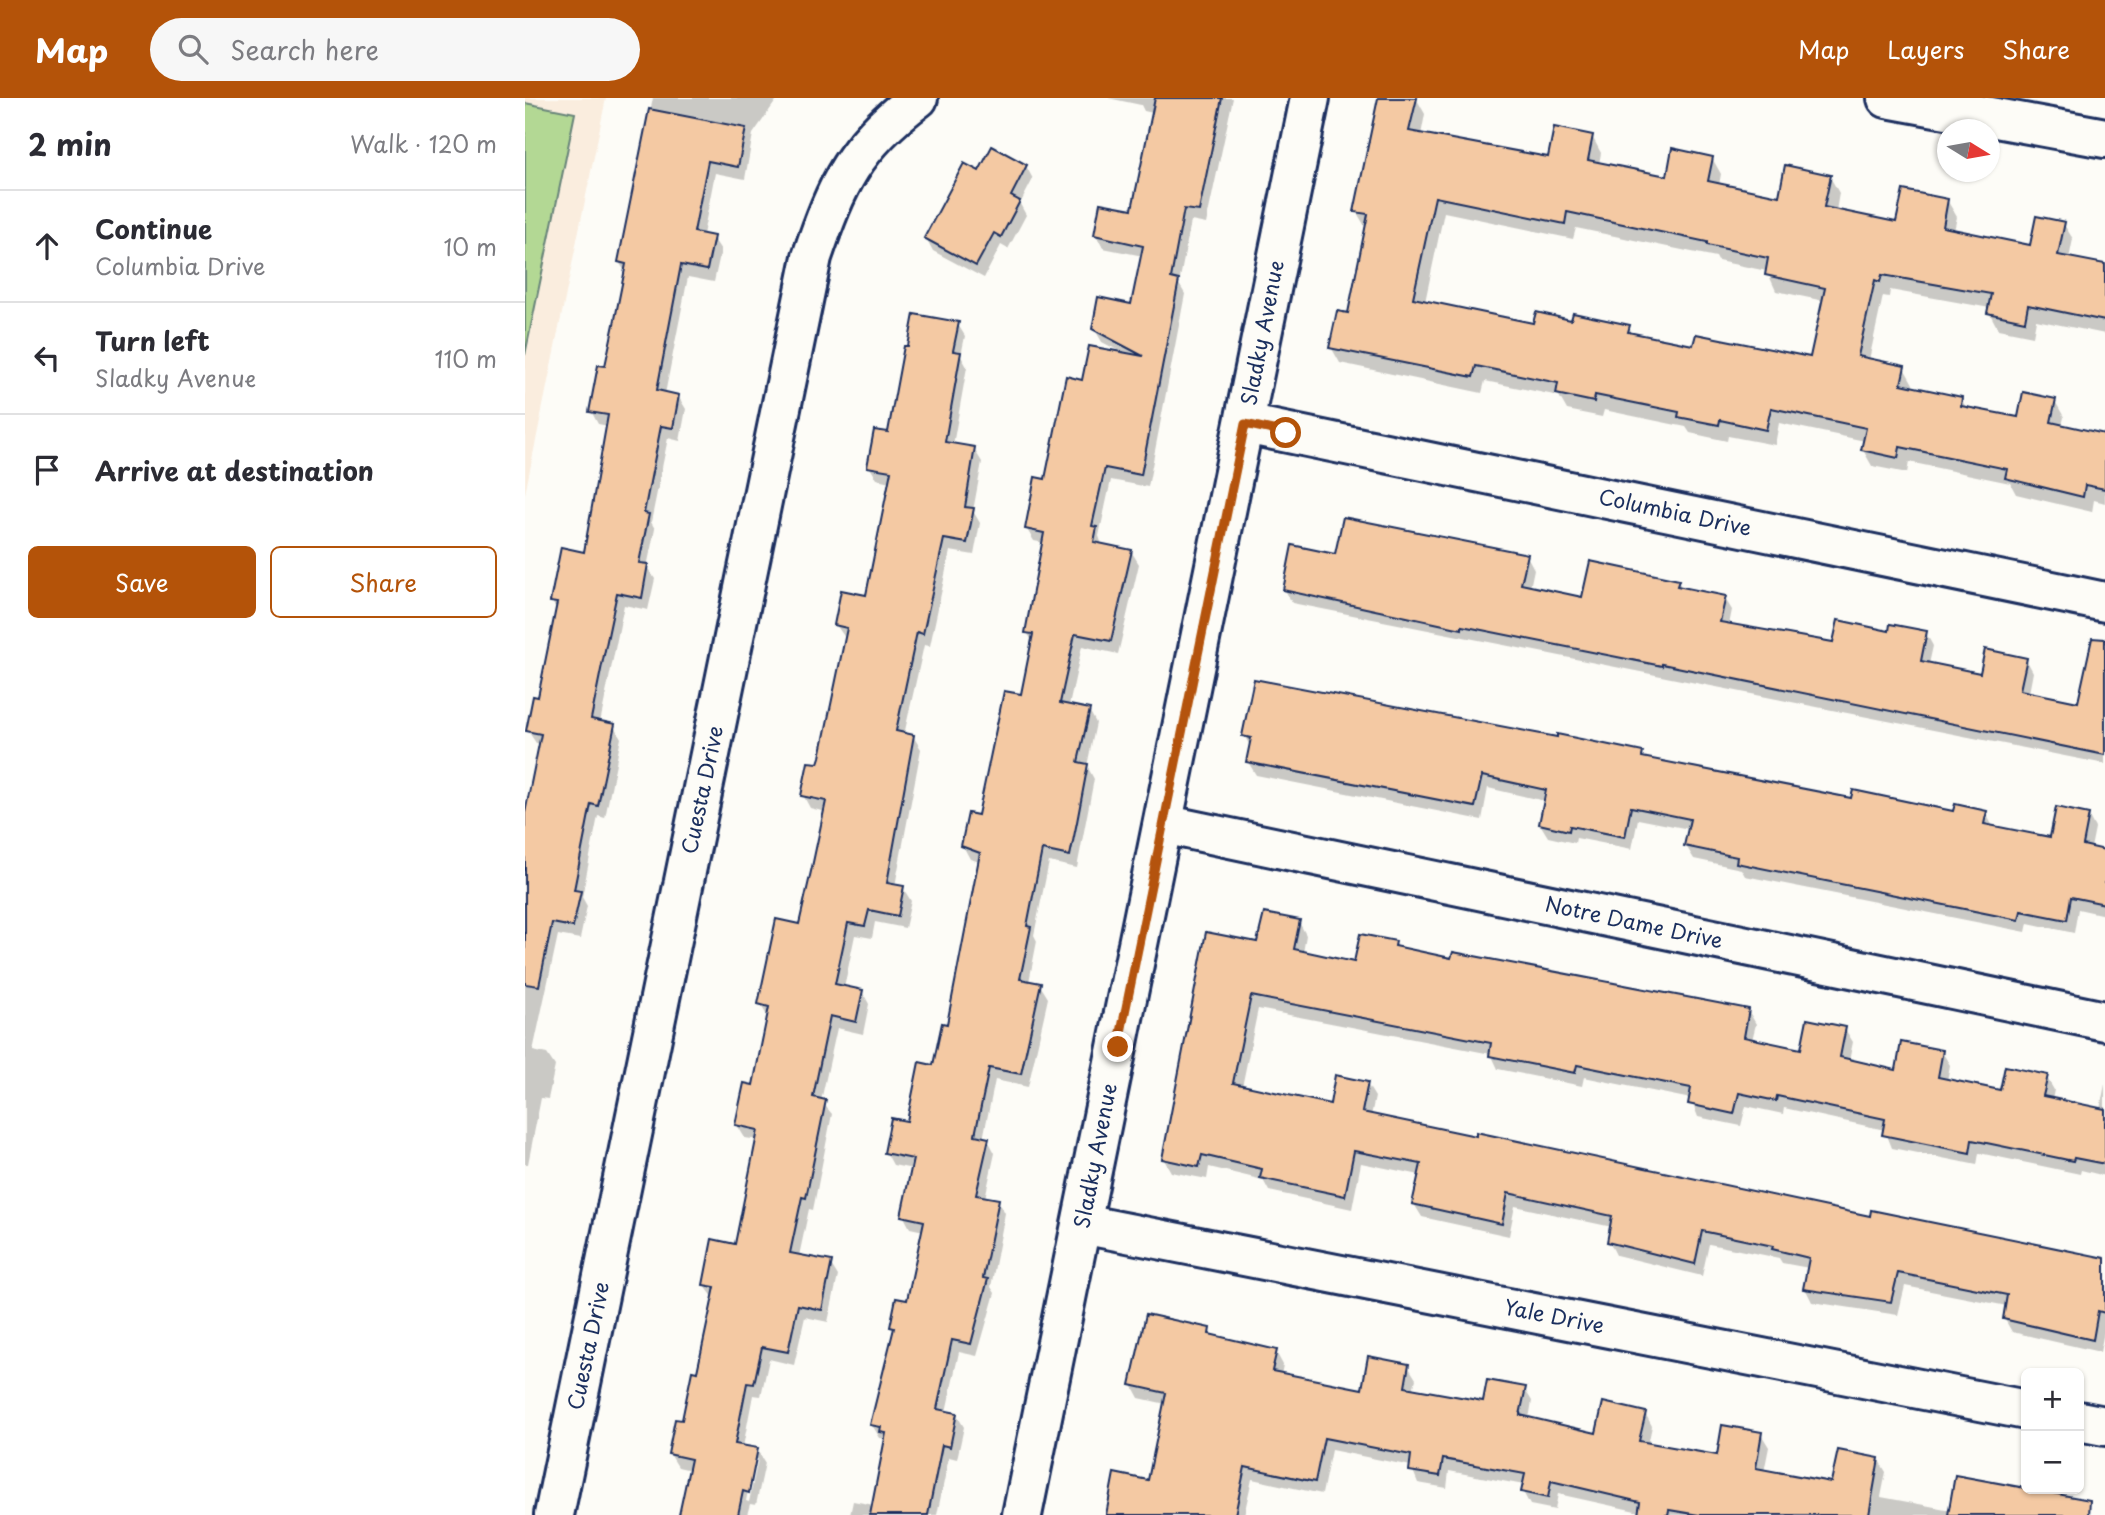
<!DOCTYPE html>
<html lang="en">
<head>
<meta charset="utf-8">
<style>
  :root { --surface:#fff; --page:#f7f7f7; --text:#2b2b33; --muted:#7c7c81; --line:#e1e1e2; --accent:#b45309 }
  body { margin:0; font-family:"Playpen Sans",sans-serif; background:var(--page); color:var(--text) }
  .controls { position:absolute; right:21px; bottom:21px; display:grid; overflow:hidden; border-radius:10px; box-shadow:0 2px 5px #0004 }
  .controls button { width:63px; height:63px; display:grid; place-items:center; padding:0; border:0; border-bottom:2px solid var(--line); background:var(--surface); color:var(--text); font:35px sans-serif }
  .compass { position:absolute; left:1412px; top:21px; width:63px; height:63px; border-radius:50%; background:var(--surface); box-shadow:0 2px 5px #0004; rotate:101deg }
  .stop { position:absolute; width:21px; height:21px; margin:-16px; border:5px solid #b45309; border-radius:50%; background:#fff }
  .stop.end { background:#b45309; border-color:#fff; box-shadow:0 2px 7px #0008 }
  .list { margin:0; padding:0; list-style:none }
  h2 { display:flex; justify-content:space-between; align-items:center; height:91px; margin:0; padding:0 28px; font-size:30px }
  h2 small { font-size:23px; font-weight:400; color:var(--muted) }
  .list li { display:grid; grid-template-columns:46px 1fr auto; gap:21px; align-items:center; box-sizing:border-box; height:112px; padding:0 28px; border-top:2px solid var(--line) }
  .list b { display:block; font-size:26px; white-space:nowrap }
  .list p { margin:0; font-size:23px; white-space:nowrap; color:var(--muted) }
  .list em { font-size:23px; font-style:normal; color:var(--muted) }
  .actions { display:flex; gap:14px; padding:21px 28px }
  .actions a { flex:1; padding:16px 0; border:2px solid var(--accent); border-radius:10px; text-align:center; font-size:24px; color:var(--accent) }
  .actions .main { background:var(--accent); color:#fff }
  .icon { flex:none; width:38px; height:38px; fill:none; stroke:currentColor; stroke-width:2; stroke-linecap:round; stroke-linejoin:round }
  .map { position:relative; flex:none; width:1580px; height:1417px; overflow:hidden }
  header { display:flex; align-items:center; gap:42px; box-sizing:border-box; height:98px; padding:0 35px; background:var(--accent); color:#fff }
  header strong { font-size:33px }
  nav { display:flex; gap:38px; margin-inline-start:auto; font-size:24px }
  .search { width:490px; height:63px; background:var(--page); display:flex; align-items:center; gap:18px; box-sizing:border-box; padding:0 24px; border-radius:38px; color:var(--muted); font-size:26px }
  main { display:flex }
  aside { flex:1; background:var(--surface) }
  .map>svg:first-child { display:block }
  .built { fill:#faedde }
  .green { fill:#b3d894; stroke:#678479; stroke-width:2 }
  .shadow { fill:#0003; fill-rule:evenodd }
  .building { fill:#f4c9a3; stroke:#1b2f5e; stroke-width:2; fill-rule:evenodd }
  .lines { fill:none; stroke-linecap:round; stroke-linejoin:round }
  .minor-casing { stroke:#1b2f5e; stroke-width:44 }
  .tertiary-casing { stroke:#1b2f5e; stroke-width:44 }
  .minor { stroke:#fdfcf7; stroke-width:38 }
  .tertiary { stroke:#fdfcf7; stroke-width:38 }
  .route { stroke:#b45309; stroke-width:9 }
  .labels { text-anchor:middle; stroke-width:5; stroke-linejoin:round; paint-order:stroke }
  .street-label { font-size:21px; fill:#1b2f5e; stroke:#fdfcf7 }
</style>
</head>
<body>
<header>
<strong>Map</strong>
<div class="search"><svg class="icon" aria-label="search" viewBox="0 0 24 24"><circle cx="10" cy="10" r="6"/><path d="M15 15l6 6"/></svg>Search here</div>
<nav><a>Map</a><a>Layers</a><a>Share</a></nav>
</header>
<main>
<aside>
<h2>2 min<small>Walk · 120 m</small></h2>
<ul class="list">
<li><svg class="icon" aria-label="ahead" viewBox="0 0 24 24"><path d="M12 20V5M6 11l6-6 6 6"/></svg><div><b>Continue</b><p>Columbia Drive</p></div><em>10 m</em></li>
<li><svg class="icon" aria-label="left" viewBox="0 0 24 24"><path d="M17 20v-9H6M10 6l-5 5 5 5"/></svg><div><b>Turn left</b><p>Sladky Avenue</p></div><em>110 m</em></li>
<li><svg class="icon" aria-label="arrive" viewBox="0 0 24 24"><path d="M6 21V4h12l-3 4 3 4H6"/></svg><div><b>Arrive at destination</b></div></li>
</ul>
<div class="actions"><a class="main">Save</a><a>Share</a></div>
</aside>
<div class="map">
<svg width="1580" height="1417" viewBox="0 0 1580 1417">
  <rect width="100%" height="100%" fill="#fdfcf7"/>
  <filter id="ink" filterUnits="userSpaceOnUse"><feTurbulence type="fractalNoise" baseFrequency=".0143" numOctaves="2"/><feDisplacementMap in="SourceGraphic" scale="14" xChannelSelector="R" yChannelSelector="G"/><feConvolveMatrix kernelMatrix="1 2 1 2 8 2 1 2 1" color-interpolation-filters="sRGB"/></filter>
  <g filter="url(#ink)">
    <polygon class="built" points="0,0 81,0 0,396"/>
    <polygon class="green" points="0,5 50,15 0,257"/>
    <g class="shadow">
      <polygon points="128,0 253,0 228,36 220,81 190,75 178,137 188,140 196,152 189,184 163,179 140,296 153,298 161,311 155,343 143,340 126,424 130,431 122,469 130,481 123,512 99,507 75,625 89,628 96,640 80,720 73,718 57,799 62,808 55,841 33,837 8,953 22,956 30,968 23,1001 16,1000 3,1066 0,1066 0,724 16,646 11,645 3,633 14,601 32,514 27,503 61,456 83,328 73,326 66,313 82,270 101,175 94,164"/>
      <polygon points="583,0 708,0 681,126 666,123 654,186 660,196 623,389 586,382 574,438 577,447 606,453 614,466 593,556 557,548 544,608 564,612 571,625 562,668 569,681 552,770 524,764 509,837 512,843 504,884 515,887 523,900 503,989 470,982 458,1041 463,1042 470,1055 460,1100 473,1102 480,1115 466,1189 470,1195 452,1258 434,1254 421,1314 431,1316 439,1329 432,1361 424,1359 412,1417 325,1417 328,1403 349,1407 361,1341 355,1340 347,1327 370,1234 367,1229 383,1204 399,1133 385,1130 378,1117 388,1071 368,1067 361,1054 383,1025 410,970 424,928 455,764 445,761 438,748 455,719 497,598 508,545 502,534 519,445 509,443 501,430 559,284 598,255 577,244 569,230 607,208 618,158 578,150 571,137 608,113 628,15 619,13 616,7"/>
      <path d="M854 0H891L900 16 896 37 1025 61 1067 38 1076 55 1074 66 1143 80 1187 60 1196 76 1194 87 1255 100 1305 79 1314 95 1311 113 1373 126 1422 102 1432 119 1429 133 1506 149 1538 125 1548 141 1544 161 1580 168V236L1511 222 1508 238 1473 231 1464 214 1465 210 1365 192 1364 199 1358 198 1344 262 1379 270 1388 286 1387 290 1436 301 1442 311 1494 322 1530 303 1539 319 1537 328 1580 338V405L1569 402 1567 414 1491 396 1485 385 1384 364 1382 375 1347 368 1338 352 1340 343 1254 325 1250 347 1203 338 1202 343 1165 335 1161 329 1079 312 1077 319 1042 312 1034 298 960 283 957 295 815 265 806 249 824 217 841 130 831 113ZM919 114 1048 141 1051 130 1191 159 1193 163 1242 173 1251 193 1299 203 1286 261 1170 249 1108 237 1104 229 1048 224 1010 227 900 204Z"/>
      <polygon points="501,68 508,81 495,106 501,117 483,151 476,147 459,180 408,153 401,140"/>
      <path d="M432 225 440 238 436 258 442 269 428 347 449 351 457 364 448 413 455 425 449 457 425 453 405 548 399 547 379 637 388 638 396 651 370 788 378 790 386 803 380 830 350 824 347 840 330 837 319 890 337 893 344 906 338 936 312 930 296 1003 307 1016 288 1112 284 1111 274 1158 305 1165 313 1178 303 1224 280 1219 269 1267 244 1261 236 1298 228 1297 218 1349 232 1352 240 1365 231 1407 225 1406 222 1417H157L166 1372 153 1369 145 1356 173 1276 189 1200 179 1187 212 1149 233 1042 220 1040 212 1027 230 989 243 919 235 906 275 828 301 714 285 710 278 697 294 667 321 541 311 527 342 499 365 384 352 381 344 368ZM229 1361H233L224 1404 221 1403Z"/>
      <polygon points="811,458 1002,458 1009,471 1005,490 1059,501 1153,483 1157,491 1199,499 1207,512 1204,527 1309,546 1365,535 1401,535 1408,548 1404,566 1456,577 1501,561 1508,574 1504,595 1555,606 1580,571 1580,666 767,505 760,492"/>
      <polygon points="719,637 1117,655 1120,662 1327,702 1429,715 1461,715 1468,729 1526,741 1563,717 1570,730 1566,750 1580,753 1580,817 1553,811 1549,835 1503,825 1501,834 1220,778 1216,771 1169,761 1161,748 1164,731 1113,721 1107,751 1051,740 1050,745 1023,739 1015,726 1020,703 963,690 957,722 731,677 723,664 726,650"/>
      <polygon points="774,824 781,837 778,855 831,866 870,844 874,851 1223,912 1231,926 1227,942 1277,953 1320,931 1328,944 1324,963 1372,974 1417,954 1425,967 1422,983 1476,994 1521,978 1529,992 1527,1002 1575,1011 1580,986 1580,1078 1556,1072 1555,1076 1454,1055 1452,1067 1367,1050 1360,1032 1259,1010 1258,1016 1221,1008 1216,1028 1173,1019 1166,1001 1059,979 1057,988 973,971 966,956 733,911 717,989 806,1008 842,986 850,999 846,1018 1346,1120 1580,1162 1580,1229 1575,1254 1487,1234 1479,1220 1482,1208 1380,1188 1373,1217 1287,1204 1280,1190 1284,1170 1257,1165 1254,1160 1184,1146 1177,1178 1091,1157 1084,1143 1087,1129 990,1108 984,1138 897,1119 889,1106 895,1077 836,1065 827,1111 744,1093 738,1082 684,1069 682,1081 646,1074 638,1060 734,846"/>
      <polygon points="684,1232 688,1239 751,1254 758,1267 756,1277 838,1293 883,1268 891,1281 888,1292 960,1305 999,1290 1007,1303 1004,1321 1072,1337 1120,1315 1127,1328 1123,1347 1193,1359 1236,1336 1244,1349 1239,1374 1308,1386 1353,1361 1361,1374 1356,1399 1426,1412 1529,1417 1115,1417 1115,1414 1033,1396 1030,1412 1005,1407 998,1394 999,1387 924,1373 922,1390 893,1385 886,1368 806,1352 797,1396 727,1381 719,1417 583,1417 625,1384 641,1306 614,1300 607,1287"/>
    </g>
    <g class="building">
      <polygon points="630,0 697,0 674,113 659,111 646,180 654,182 616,377 580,370 567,428 572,429 569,444 607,452 586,543 550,536 535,605 565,611 553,664 563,666 552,724 545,758 517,752 502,828 506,829 495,881 516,885 496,976 464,970 450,1037 464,1040 451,1097 474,1101 458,1180 463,1181 446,1246 427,1242 412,1311 432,1315 425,1349 417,1347 403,1417 345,1417 361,1335 355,1334 356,1329 345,1327 369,1230 365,1229 371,1200 382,1202 399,1123 376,1118 388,1061 359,1055 366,1020 382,1023 394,964 408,967 417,925 422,926 455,755 436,748 443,715 453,717 479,593 496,596 508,536 500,535 519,435 500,431 510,379 520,381 541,278 557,282 564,248 618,258 567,231 573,199 606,206 618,148 569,137 575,105 607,111"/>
      <path d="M853 0H892L884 33 1023 59 1029 29 1068 37 1063 62 1142 78 1147 50 1188 59 1183 83 1254 98 1260 67 1306 77 1299 109 1371 124 1378 92 1423 101 1418 129 1505 147 1511 118 1540 124 1533 157 1580 166V223L1503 207 1500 223 1462 215 1466 196 1357 177 1355 184 1350 182 1333 258 1380 268 1376 286 1437 299 1436 308 1493 319 1498 294 1531 301 1526 324 1580 336V391L1560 387 1558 399 1480 380 1482 371 1375 349 1373 360 1336 352 1341 330 1246 310 1241 332 1195 322 1194 327 1153 319 1154 314 1070 297 1069 304 1031 296 1033 285 951 268 948 279 804 250 812 213 823 215 843 116 829 114ZM910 99 1040 126 1042 114 1182 144V147L1243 160 1240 177 1300 190 1285 259 1171 236 1168 247 1103 234 1105 227 1048 215 1046 222 1011 214 1008 225 888 200Z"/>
      <polygon points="124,11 221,30 213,69 183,63 169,134 189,138 182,172 156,167 132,292 154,297 148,330 136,328 119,415 124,416 114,465 123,466 117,500 92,495 80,552 66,621 90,626 73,708 66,706 49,792 56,793 48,829 27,825 14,888 0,886 0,715 16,636 1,633 8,598 13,599 32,505 25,504 36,449 59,454 83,317 64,314 73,267 80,268 89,226 101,166 93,164"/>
      <polygon points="467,48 502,67 486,98 495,103 476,139 469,135 451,168 399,140 439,65 454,73"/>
      <polygon points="389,216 434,224 428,253 436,254 420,344 450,349 440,409 449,410 442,445 419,441 398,536 392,534 371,633 389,637 362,785 379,788 373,818 344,812 340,828 323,825 310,886 338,892 331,924 305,918 288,999 301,1002 281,1100 277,1099 265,1155 307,1163 297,1212 273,1207 263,1254 237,1249 229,1286 222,1285 210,1346 233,1350 224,1395 218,1393 213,1417 154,1417 166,1361 143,1356 150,1321 157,1322 167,1273 172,1274 190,1189 178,1187 187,1141 210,1146 233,1032 210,1027 219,985 228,987 244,909 233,906 251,821 274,826 287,769 301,703 276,698 283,664 293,665 295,659 322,530 309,527 316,492 341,497 366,373 342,369 349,332 363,334 379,248 383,248"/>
      <polygon points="818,419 1003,456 996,486 1057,499 1065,463 1154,482 1152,488 1201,498 1195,524 1308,544 1313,522 1364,533 1365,526 1402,533 1396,563 1455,575 1460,551 1502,560 1495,592 1553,604 1567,540 1580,541 1580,657 1137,566 1137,568 937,528 937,531 758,492 767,447 810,456"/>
      <polygon points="729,581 1032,639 1032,636 1118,654 1117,659 1326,700 1328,692 1428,713 1430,706 1462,713 1459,726 1525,739 1531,709 1564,716 1558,747 1580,752 1580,806 1546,799 1542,822 1496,813 1494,822 1211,765 1212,759 1159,748 1165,721 1106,709 1100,739 1045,728 1044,733 1014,726 1021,692 957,678 950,709 721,664 726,640 717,638"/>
      <polygon points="739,815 775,822 769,851 829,864 835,836 871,843 870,848 926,860 928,854 1224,911 1219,939 1276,951 1282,921 1321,929 1315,959 1371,972 1376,944 1418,952 1413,979 1475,992 1480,968 1523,977 1518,998 1580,1011 1580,1066 1549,1060 1548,1063 1447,1042 1445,1055 1357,1037 1360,1021 1252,998 1251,1003 1214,995 1209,1016 1163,1006 1166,990 1052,967 1050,975 964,958 966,945 726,898 708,985 805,1006 810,977 843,984 837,1014 951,1038 951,1034 1345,1118 1346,1112 1580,1160 1580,1215 1573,1213 1568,1242 1478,1221 1482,1197 1373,1175 1366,1204 1278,1191 1284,1160 1247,1151 1248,1148 1177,1133 1170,1166 1082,1144 1087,1118 983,1095 977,1126 887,1106 896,1066 829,1053 820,1098 735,1080 737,1071 677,1057 674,1069 637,1061 681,834 732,844"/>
      <polygon points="621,1216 685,1230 684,1236 752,1252 747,1273 837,1291 843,1258 884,1266 880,1289 958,1303 962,1282 1001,1289 995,1317 1071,1335 1078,1304 1121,1314 1114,1343 1192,1357 1197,1327 1237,1334 1231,1370 1306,1384 1313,1352 1354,1360 1344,1417 1174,1417 1144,1412 1143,1417 1113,1417 1115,1404 1026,1383 1023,1400 996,1394 1000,1376 918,1361 915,1378 884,1373 886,1357 799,1340 790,1384 720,1369 710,1417 581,1417 589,1375 623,1382 641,1295 605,1287"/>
      <polygon points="1430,1377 1565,1402 1564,1417 1423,1417"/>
    </g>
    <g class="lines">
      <defs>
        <g id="minor">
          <polyline points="720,326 1580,504"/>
          <polyline points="638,726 1580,923"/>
          <polyline points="557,1126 1501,1312"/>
          <polyline points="1554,1323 1580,1328"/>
          <polyline points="497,1417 785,0"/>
        </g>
        <g id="tertiary">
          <polyline points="1362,0 1580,40"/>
          <path d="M29 1417 287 159C312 85 329 48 393 0"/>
        </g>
      </defs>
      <use href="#minor" class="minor-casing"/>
      <use href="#tertiary" class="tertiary-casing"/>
      <use href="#minor" class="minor"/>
      <use href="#tertiary" class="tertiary"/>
    </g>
  </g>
  <g class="lines" filter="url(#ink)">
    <polyline class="route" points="593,949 720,326 761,335"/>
  </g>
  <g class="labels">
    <g class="street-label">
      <text transform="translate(738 235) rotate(-79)" y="7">Sladky Avenue</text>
      <text transform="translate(1150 415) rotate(12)" y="7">Columbia Drive</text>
      <text transform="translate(178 692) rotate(-78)" y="7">Cuesta Drive</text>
      <text transform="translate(1109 825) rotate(12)" y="7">Notre Dame Drive</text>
      <text transform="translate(571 1058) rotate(-79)" y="7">Sladky Avenue</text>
      <text transform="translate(1029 1219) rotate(11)" y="7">Yale Drive</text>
      <text transform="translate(64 1248) rotate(-78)" y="7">Cuesta Drive</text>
    </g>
  </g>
</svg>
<div class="controls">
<button>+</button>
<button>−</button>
</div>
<svg class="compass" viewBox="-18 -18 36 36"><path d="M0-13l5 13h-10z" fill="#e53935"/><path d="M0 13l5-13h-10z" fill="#7c7c81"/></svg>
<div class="stop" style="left:761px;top:335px"></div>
<div class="stop end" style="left:593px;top:949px"></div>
</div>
</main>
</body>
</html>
